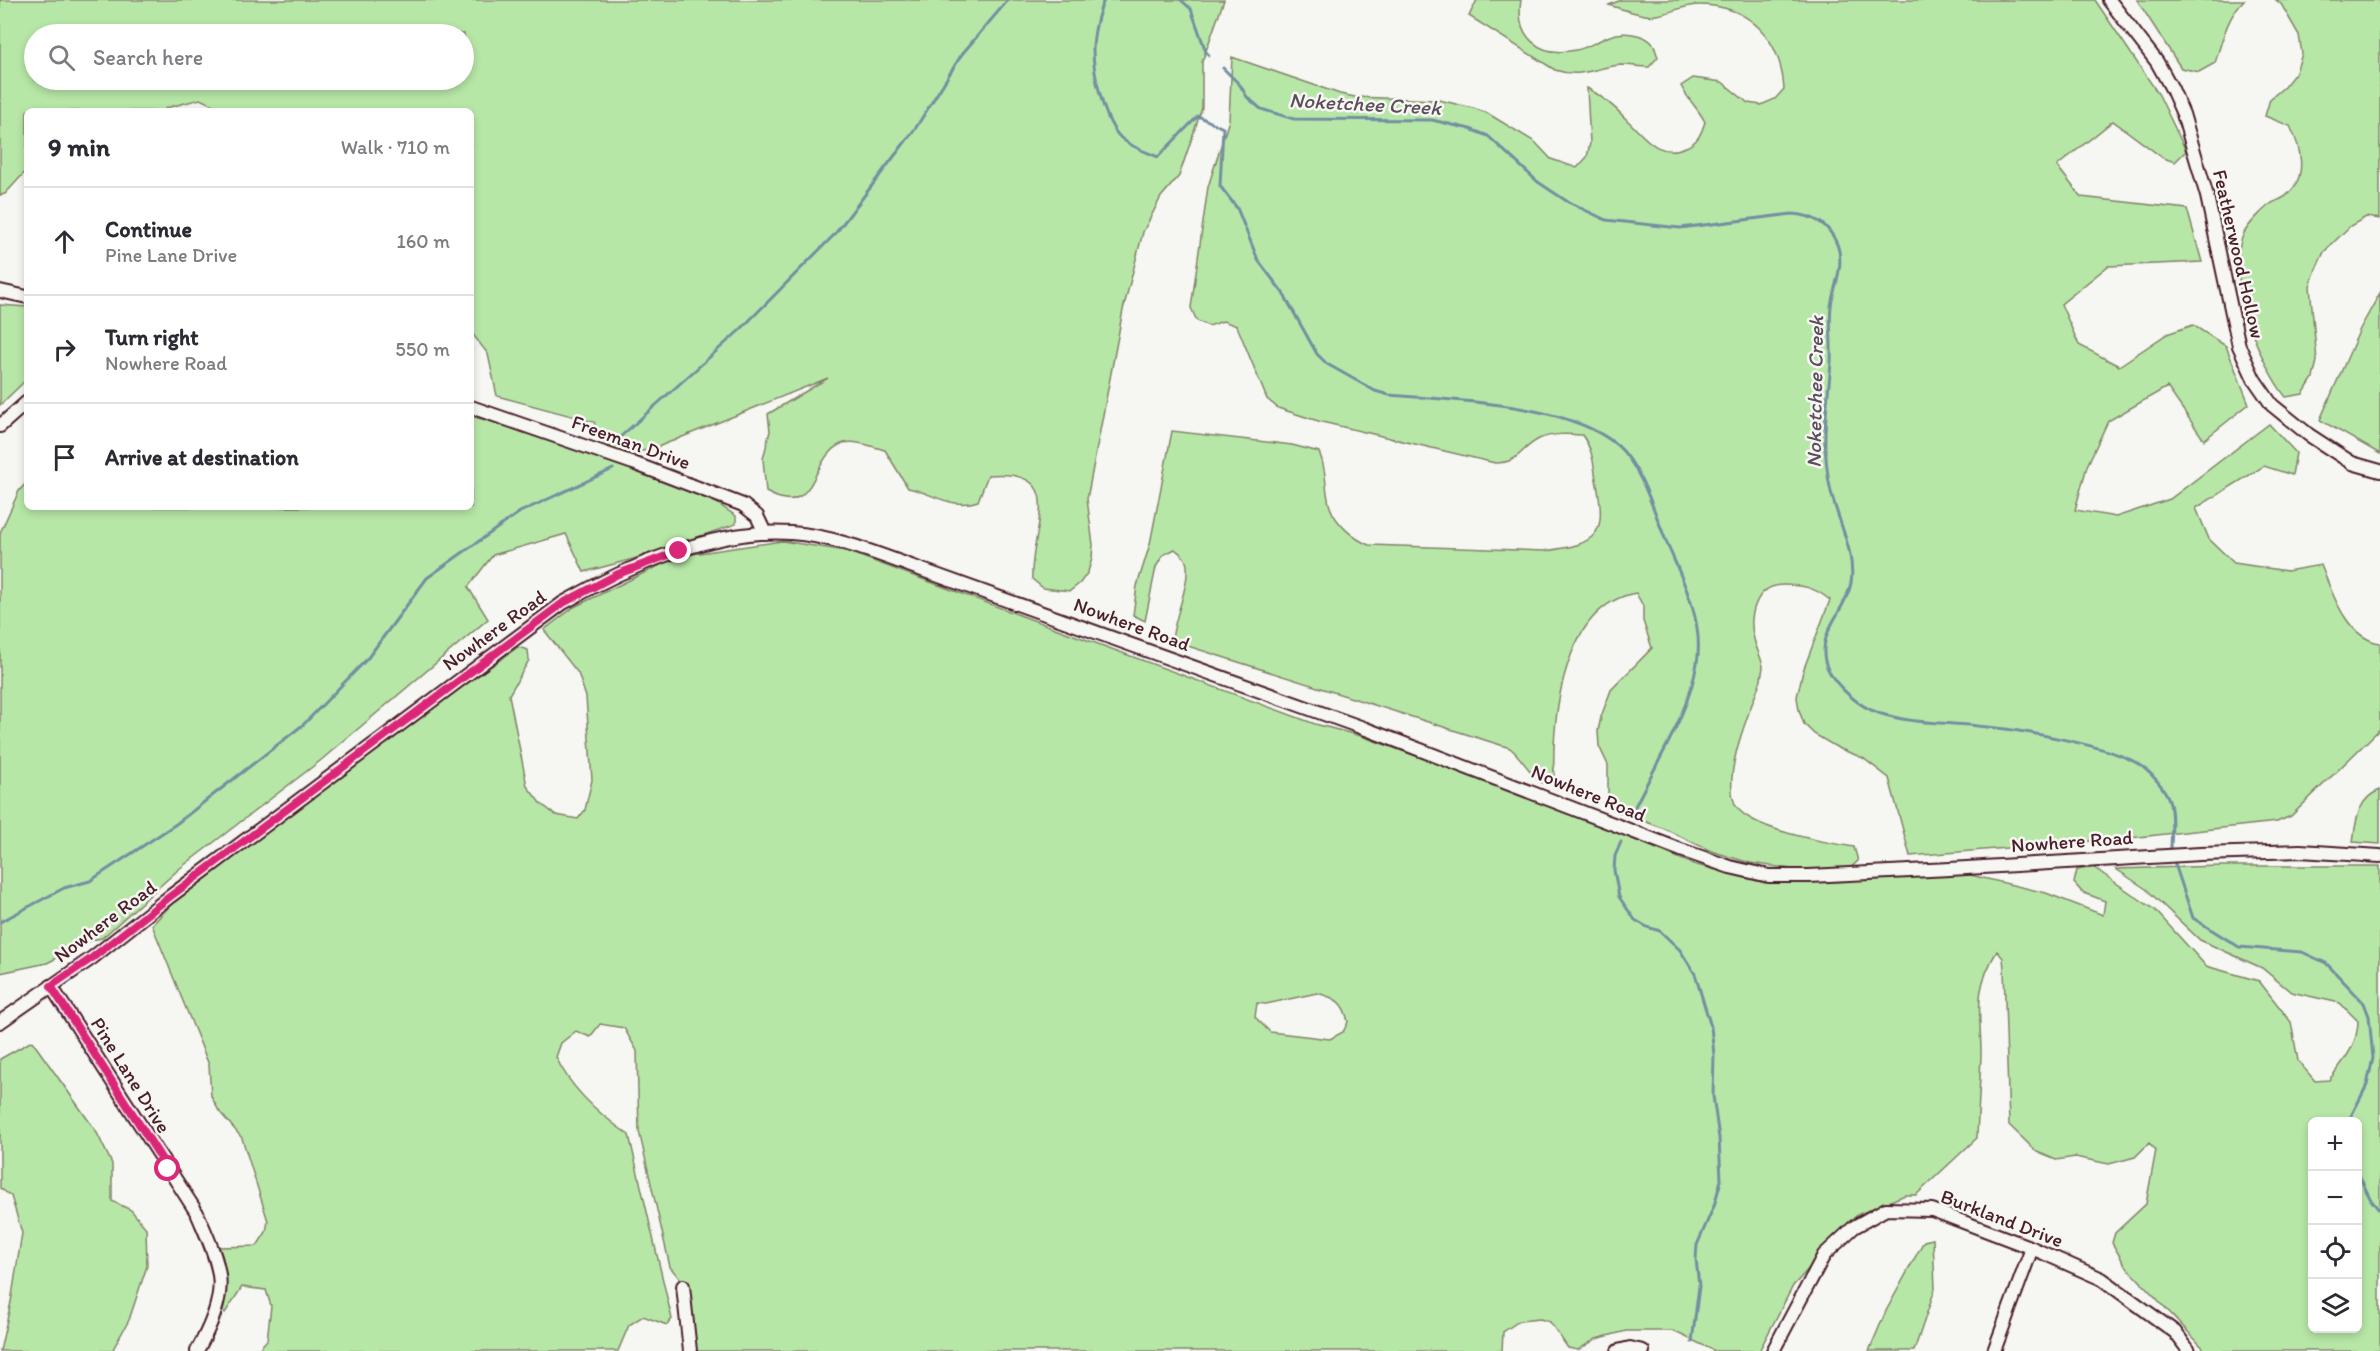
<!DOCTYPE html>
<html lang="en">
<head>
<meta charset="utf-8">
<style>
  :root { --surface:#fff; --page:#f7f7f7; --text:#2b2b33; --muted:#7c7c81; --line:#e1e1e2 }
  body { margin:0; font-family:Itim,sans-serif; background:var(--page); color:var(--text) }
  .controls { position:absolute; right:18px; bottom:18px; display:grid; overflow:hidden; border-radius:9px; box-shadow:0 3px 9px #0003 }
  .controls button { width:54px; height:54px; display:grid; place-items:center; padding:0; border:0; border-bottom:2px solid var(--line); background:var(--surface); color:var(--text); font:30px sans-serif }
  .stop { position:absolute; width:18px; height:18px; margin:-14px; border:4px solid #db2777; border-radius:50%; background:#fff }
  .stop.end { background:#db2777; border-color:#fff; box-shadow:0 2px 6px #0008 }
  .list { margin:0; padding:0; list-style:none }
  h2 { display:flex; justify-content:space-between; align-items:center; height:78px; margin:0; padding:0 24px; font-size:26px }
  h2 small { font-size:20px; font-weight:400; color:var(--muted) }
  .list li { display:grid; grid-template-columns:39px 1fr auto; gap:18px; align-items:center; box-sizing:border-box; height:108px; padding:0 24px; border-top:2px solid var(--line) }
  .list b { display:block; font-size:22px; white-space:nowrap }
  .list p { margin:0; font-size:20px; white-space:nowrap; color:var(--muted) }
  .list em { font-size:20px; font-style:normal; color:var(--muted) }
  .icon { flex:none; width:33px; height:33px; fill:none; stroke:currentColor; stroke-width:2; stroke-linecap:round; stroke-linejoin:round }
  .map { position:relative; flex:none; width:2380px; height:1351px; overflow:hidden }
  .search { position:absolute; background:var(--surface); box-shadow:0 3px 9px #0003; left:24px; top:24px; width:450px; height:66px; display:flex; align-items:center; gap:15px; box-sizing:border-box; padding:0 21px; border-radius:33px; color:var(--muted); font-size:22px }
  .panel { position:absolute; background:var(--surface); box-shadow:0 3px 9px #0003; left:24px; top:108px; width:450px; height:402px; border-radius:9px }
  .map>svg:first-child { display:block }
  .green { fill:#b7e7a7; stroke:#808369; stroke-width:1.5; fill-rule:evenodd }
  .lines { fill:none; stroke-linecap:round; stroke-linejoin:round }
  .stream { stroke:#738fa1; stroke-width:3 }
  .minor-casing { stroke:#4a1f2b; stroke-width:16 }
  .minor { stroke:#f6f6f2; stroke-width:12 }
  .route { stroke:#db2777; stroke-width:8 }
  .labels { text-anchor:middle; stroke-width:5; stroke-linejoin:round; paint-order:stroke }
  .street-label { font-size:20px; fill:#4a1f2b; stroke:#f6f6f2 }
  .water-label { font-size:21px; font-style:italic; fill:#5b4e5c; stroke:#f6f6f2 }
</style>
</head>
<body>
<div class="map">
<svg width="2380" height="1351" viewBox="0 0 2380 1351">
  <rect width="100%" height="100%" fill="#f6f6f2"/>
  <filter id="ink" filterUnits="userSpaceOnUse"><feTurbulence type="fractalNoise" baseFrequency=".0167" numOctaves="2"/><feDisplacementMap in="SourceGraphic" scale="12" xChannelSelector="R" yChannelSelector="G"/><feConvolveMatrix kernelMatrix="1 2 1 2 8 2 1 2 1" color-interpolation-filters="sRGB"/></filter>
  <g filter="url(#ink)">
    <g class="green">
      <path d="M0 0H1224L1202 62V108L1179 176 1161 197 1143 232 1123 310 1087 499 1093 545 1092 558 1088 572 1080 583 1070 591 1043 588 1032 579C1029 531 1072 468 988 475L978 501C952 510 933 493 908 488L885 450C873 447 857 440 844 443 809 453 819 522 766 492L763 459 770 431 768 414 828 378 660 446C629 457 605 457 594 422L497 396 488 354 471 332V111H226L200 99 166 108 163 111H27V170L5 194 0 195ZM34 34H464V80H34Z"/>
      <path d="M1477 0H1521C1515 37 1539 58 1576 50 1588 48 1598 40 1610 36 1622 31 1644 33 1653 44 1655 47 1656 53 1658 57L1649 67C1640 67 1630 65 1621 65 1595 67 1582 79 1555 70L1469 16Z"/>
      <path d="M1621 0H2095L2159 95 2186 151 2175 162 2163 158 2113 121 2057 166 2081 197 2187 209 2202 262 2108 266 2061 304 2079 345 2119 366 2167 334 2193 325 2226 346 2249 404 2204 440 2167 387 2108 421 2087 466 2075 510 2116 517 2170 499 2269 424 2296 453 2292 475 2264 466 2196 508 2209 539 2234 563 2287 571 2321 565C2332 592 2346 638 2380 643V729L2291 816 2277 822 2129 838 1910 856 1889 778 1863 758 1838 748 1814 734 1804 724 1799 710 1797 697 1803 671 1830 600C1814 587 1803 585 1783 585 1755 585 1748 617 1754 639 1756 648 1761 657 1763 666 1763 670 1761 676 1761 680 1750 711 1722 773 1735 804 1746 829 1829 843 1854 847L1858 861 1848 870 1792 869 1750 863 1711 851 1665 829 1612 809 1608 795V765L1599 746 1598 731 1601 717 1611 690 1652 648 1643 621V606L1636 593C1562 606 1552 719 1554 778L1542 783C1529 773 1523 759 1510 748L1172 641C1173 619 1194 576 1185 559 1183 555 1178 552 1175 549L1163 555 1156 567 1145 621 1133 615 1137 586 1150 544 1172 431 1292 445 1319 452C1328 472 1324 489 1330 507 1336 524 1354 539 1369 545L1544 551C1600 544 1607 535 1596 479 1593 461 1593 450 1582 435 1568 434 1552 433 1539 439 1519 449 1520 463 1495 463L1318 421 1278 408 1267 399 1237 326 1223 321 1209 326 1197 321 1191 308 1208 187 1229 120 1232 57 1340 94 1355 97 1439 100 1473 108 1487 113 1535 142 1551 159 1577 168 1587 157 1590 143 1587 88C1602 96 1615 107 1627 120 1645 137 1658 159 1686 147 1698 142 1701 134 1705 122 1698 108 1688 100 1681 86L1693 78 1722 82 1748 103 1761 105 1775 99 1784 89C1781 39 1750 5 1699 5 1680 5 1663 18 1645 15 1633 13 1621 9 1609 5Z"/>
      <path d="M2137 0H2244C2227 17 2222 41 2215 63L2199 72 2181 68Z"/>
      <path d="M2276 0H2380V219L2366 217 2350 226 2324 252 2316 269 2310 286 2317 361 2313 378 2303 394 2286 397C2259 364 2224 274 2244 233 2249 224 2263 209 2272 203 2277 200 2284 199 2288 194 2308 176 2301 148 2290 126L2265 116 2270 99 2284 87 2296 72 2302 54 2299 35 2281 4Z"/>
      <polygon points="2380,293 2380,454 2320,420 2360,329"/>
      <polygon points="0,305 27,307 27,379 0,405"/>
      <polygon points="471,416 520,430 691,486 736,516 736,524 633,559 584,572 566,534 493,555 468,587 488,619 320,761 179,869 102,938 92,940 47,963 0,973 0,533 19,491 27,482 27,507 471,507"/>
      <path d="M782 541 846 551 1315 724 1361 736 1546 803 1693 864 1765 883 1958 872 2046 893 2103 915 2105 901 2082 892 2074 883 2077 870 2093 867 2155 910 2206 966 2259 981 2291 1022 2298 1061 2315 1081 2329 1080C2343 1062 2358 1045 2358 1021L2340 1003 2291 992 2262 968 2200 940 2146 889 2116 869 2222 866H2380V1351H2206L2125 1265 2112 1243 2115 1233 2146 1204 2156 1150 2149 1143 2135 1157 2109 1164 2075 1157 2056 1160 2037 1152 2009 1125 2004 969 2003 958 1997 951C1972 992 1981 1011 1981 1055 1980 1082 1978 1110 1977 1138L1916 1195H1905L1857 1215 1793 1286 1759 1351H1715L1673 1331H1626L1596 1339 1578 1350 1568 1348 1550 1322 1540 1319 1519 1321 1503 1332 1502 1351H693L689 1290 670 1267 639 1131 637 1051 624 1028 600 1024 590 1037 576 1031 561 1043 556 1057C571 1090 600 1115 629 1135L672 1319 667 1325 643 1316 629 1325 618 1351H257L267 1340 271 1306 266 1290 242 1287 225 1313 222 1309 223 1258 219 1247 257 1246 266 1232 268 1221 242 1138 219 1111 211 1096 209 1065 152 925 183 892 327 783 518 647 528 650 529 660 509 695 527 786 540 803 556 815 578 819 585 810 592 780 586 697 578 673 544 630 574 607 679 556ZM1317 993C1336 998 1344 1002 1348 1022L1343 1032 1330 1039 1270 1032 1255 1017 1257 1003 1266 1004ZM2312 1122H2358V1328H2312Z"/>
      <path d="M2380 790V844L2353 842C2356 821 2357 799 2380 790Z"/>
      <polygon points="32,1041 96,1131 112,1164 112,1201 131,1210 146,1228 147,1266 129,1320 112,1351 0,1351 11,1302 22,1233 11,1196 0,1188 0,1059"/>
      <polygon points="1933,1239 1935,1289 1914,1351 1869,1351 1886,1311 1924,1241"/>
    </g>
    <g class="lines">
      <g class="stream">
        <path d="M1104 0C1098 13 1093 35 1093 50 1093 73 1104 122 1121 138 1131 147 1146 152 1158 157L1198 116 1223 128 1220 186 1237 208 1258 260 1283 293 1317 354 1327 364 1375 391 1389 395C1453 401 1566 402 1617 445 1642 467 1655 515 1668 546 1684 583 1704 622 1697 663 1688 718 1653 767 1630 817"/>
        <polyline points="1181,0 1191,9 1206,52 1209,55"/>
        <path d="M1223 68 1240 85 1247 97 1261 109 1294 119 1432 120 1470 129 1488 136 1538 182 1568 202 1606 220 1680 228 1792 214C1811 215 1828 223 1836 242 1846 263 1834 285 1831 306 1829 324 1832 344 1831 362 1829 390 1824 417 1825 446 1826 459 1827 474 1830 487 1836 518 1856 551 1851 583 1846 611 1818 630 1825 661 1829 680 1854 702 1871 710 1904 724 1943 722 1977 726 2016 729 2113 745 2143 767 2153 775 2165 789 2169 800 2174 816 2171 835 2171 851"/>
        <polyline points="619,438 740,330 835,234 915,129 962,54 1008,0"/>
        <polyline points="1621,842 1615,856 1614,870 1619,897 1635,920 1647,927 1660,931 1680,950 1695,974 1711,1027 1714,1055 1713,1096 1719,1138 1721,1180 1714,1206 1697,1245 1696,1259 1699,1286 1692,1342"/>
        <polyline points="2173,858 2193,918 2239,947 2302,952 2326,963 2364,1003 2369,1016 2373,1058 2367,1085 2348,1122"/>
        <polyline points="0,922 64,888 90,881 176,824 304,724 367,659 427,578 520,512 613,469"/>
        <polyline points="2358,1174 2371,1200 2380,1211"/>
      </g>
      <defs>
        <g id="minor">
          <polyline points="2109,0 2157,62 2172,89 2183,114 2207,196 2239,346 2254,379 2272,405 2309,435 2352,463 2380,471"/>
          <polyline points="0,291 27,297"/>
          <polyline points="471,407 633,463 743,505 757,516 765,533"/>
          <polyline points="0,426 27,402"/>
          <path d="M51 986 197 1213C205 1232 216 1254 219 1275 223 1300 209 1329 197 1351"/>
          <path d="M0 1022 92 958 168 898 563 603C626 567 718 527 791 533 834 536 875 553 914 567L1366 729 1681 850 1730 867 1769 876H1809L1950 869 2200 854 2300 851 2380 856"/>
          <polyline points="683,1286 690,1351"/>
          <polyline points="1618,1351 1630,1348 1643,1351"/>
          <polyline points="1773,1351 1824,1255 1854,1227 1886,1209 1932,1210 2032,1248 2102,1279 2175,1332 2189,1351"/>
          <polyline points="1994,1351 2032,1248"/>
        </g>
      </defs>
      <use href="#minor" class="minor-casing"/>
      <use href="#minor" class="minor"/>
    </g>
  </g>
  <g class="lines" filter="url(#ink)">
    <polyline class="route" points="168,1169 51,986 92,958 168,898 563,603 618,574 679,551"/>
  </g>
  <g class="labels">
    <g class="street-label">
      <text transform="translate(2239 254) rotate(77)" y="7">Featherwood Hollow</text>
      <text transform="translate(631 442) rotate(20)" y="7">Freeman Drive</text>
      <text transform="translate(1132 624) rotate(20)" y="7">Nowhere Road</text>
      <text transform="translate(494 630) rotate(-36)" y="7">Nowhere Road</text>
      <text transform="translate(1589 793) rotate(22)" y="7">Nowhere Road</text>
      <text transform="translate(2072 841) rotate(-4)" y="7">Nowhere Road</text>
      <text transform="translate(105 921) rotate(-37)" y="7">Nowhere Road</text>
      <text transform="translate(131 1075) rotate(58)" y="7">Pine Lane Drive</text>
      <text transform="translate(2002 1218) rotate(21)" y="7">Burkland Drive</text>
    </g>
    <g class="water-label">
      <text transform="translate(1365 104) rotate(3)" y="7">Noketchee Creek</text>
      <text transform="translate(1815 392) rotate(-89)" y="7">Noketchee Creek</text>
    </g>
  </g>
</svg>
<div class="controls">
<button>+</button>
<button>−</button>
<button><svg class="icon" aria-label="locate" viewBox="0 0 24 24"><circle cx="12" cy="12" r="6"/><path d="M12 2v4M12 18v4M2 12h4M18 12h4"/></svg></button>
<button><svg class="icon" aria-label="layers" viewBox="0 0 24 24"><path d="M12 4l9 5-9 5-9-5zM3 14l9 5 9-5"/></svg></button>
</div>
<div class="stop" style="left:168px;top:1169px"></div>
<div class="stop end" style="left:679px;top:551px"></div>
<div class="search"><svg class="icon" aria-label="search" viewBox="0 0 24 24"><circle cx="10" cy="10" r="6"/><path d="M15 15l6 6"/></svg>Search here</div>
<section class="panel">
<h2>9 min<small>Walk · 710 m</small></h2>
<ul class="list">
<li><svg class="icon" aria-label="ahead" viewBox="0 0 24 24"><path d="M12 20V5M6 11l6-6 6 6"/></svg><div><b>Continue</b><p>Pine Lane Drive</p></div><em>160 m</em></li>
<li><svg class="icon" aria-label="right" viewBox="0 0 24 24"><path d="M7 20v-9h11M14 6l5 5-5 5"/></svg><div><b>Turn right</b><p>Nowhere Road</p></div><em>550 m</em></li>
<li><svg class="icon" aria-label="arrive" viewBox="0 0 24 24"><path d="M6 21V4h12l-3 4 3 4H6"/></svg><div><b>Arrive at destination</b></div></li>
</ul>
</section>
</div>
</body>
</html>
